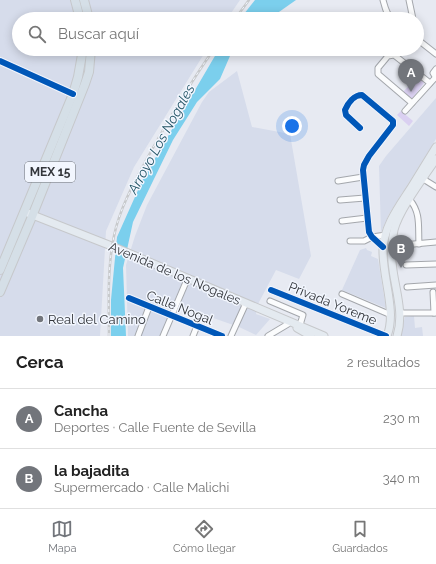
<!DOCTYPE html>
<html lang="es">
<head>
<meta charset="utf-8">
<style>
  :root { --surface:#fff; --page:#f6f6f6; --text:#222; --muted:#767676; --line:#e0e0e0; --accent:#72757b }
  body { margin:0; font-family:Raleway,sans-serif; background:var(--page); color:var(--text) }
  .you { position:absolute; left:292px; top:126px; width:14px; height:14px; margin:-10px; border:3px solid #fff; border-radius:50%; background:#1a73e8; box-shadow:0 0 0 6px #1a73e833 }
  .badge { display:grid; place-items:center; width:26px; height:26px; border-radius:50%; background:var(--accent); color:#fff; font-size:13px; font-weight:700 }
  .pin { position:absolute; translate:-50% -33px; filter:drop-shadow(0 1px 2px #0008) }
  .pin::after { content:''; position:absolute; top:21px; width:14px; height:12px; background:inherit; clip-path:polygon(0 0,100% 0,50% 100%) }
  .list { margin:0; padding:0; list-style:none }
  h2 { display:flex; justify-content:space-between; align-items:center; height:52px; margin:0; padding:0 16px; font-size:17px }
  h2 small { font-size:13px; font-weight:400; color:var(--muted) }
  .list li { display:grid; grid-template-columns:26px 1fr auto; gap:12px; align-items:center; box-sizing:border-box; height:60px; padding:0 16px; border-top:1px solid var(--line) }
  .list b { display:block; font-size:15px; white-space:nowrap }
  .list p { margin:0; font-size:13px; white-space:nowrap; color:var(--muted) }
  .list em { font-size:13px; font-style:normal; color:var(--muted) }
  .icon { flex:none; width:22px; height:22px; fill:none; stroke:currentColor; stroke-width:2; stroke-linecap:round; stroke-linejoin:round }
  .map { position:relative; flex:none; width:436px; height:336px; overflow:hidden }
  .search { position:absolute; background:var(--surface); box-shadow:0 2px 10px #0003; left:12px; right:12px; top:12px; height:44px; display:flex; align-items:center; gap:10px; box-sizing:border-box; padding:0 14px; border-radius:22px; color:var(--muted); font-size:15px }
  .sheet { height:172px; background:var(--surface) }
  nav { display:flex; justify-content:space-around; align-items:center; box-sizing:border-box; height:56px; border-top:1px solid var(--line); background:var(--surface); font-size:11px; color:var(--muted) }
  nav a { display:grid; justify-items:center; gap:2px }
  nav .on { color:var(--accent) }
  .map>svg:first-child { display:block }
  .built { fill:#d6dceb }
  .green { fill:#dad0f1 }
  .water { fill:#7bcfed }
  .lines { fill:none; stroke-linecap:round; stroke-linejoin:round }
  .minor-casing { stroke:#a4a7ac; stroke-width:7 }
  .major-casing { stroke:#c6c8cb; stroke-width:9 }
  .highway-casing { stroke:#c6c8cb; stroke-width:10 }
  .minor { stroke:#fbfcfd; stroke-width:5 }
  .major { stroke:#e4eaf0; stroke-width:7 }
  .highway { stroke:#d5dfe7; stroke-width:8 }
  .rail-casing { stroke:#c8cacc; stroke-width:2.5 }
  .rail { stroke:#f2f6fe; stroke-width:1; stroke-dasharray:3; stroke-linecap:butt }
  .cycleway-casing { stroke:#f2f6fe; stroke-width:8 }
  .cycleway { stroke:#0057b8; stroke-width:6 }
  .poi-dot { fill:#72757b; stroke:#f2f6fe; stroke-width:1.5 }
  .labels { text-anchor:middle; stroke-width:3; stroke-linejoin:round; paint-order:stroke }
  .shield { fill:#f2f6fe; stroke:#6c7076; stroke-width:1 }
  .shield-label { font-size:12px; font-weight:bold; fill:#33363b }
  .street-label { font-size:13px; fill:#33363b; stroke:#f2f6fe }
  .poi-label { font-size:13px; fill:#33363b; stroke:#f2f6fe; text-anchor:start }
  .water-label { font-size:14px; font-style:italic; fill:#235465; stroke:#f2f6fe }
</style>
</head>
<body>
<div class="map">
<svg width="436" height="336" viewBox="0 0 436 336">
  <rect width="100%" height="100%" fill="#e7eaf2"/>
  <g class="built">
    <polygon points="0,0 240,0 227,19 19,19 19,49 207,49 134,167 106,231 100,336 0,336"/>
    <polygon points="237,71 252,127 290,134 311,256 299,279 276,270 258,304 256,314 270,319 256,335 239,327 179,306 166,336 128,336 126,265 135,236 147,205 202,102 209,92"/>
    <polygon points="436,98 436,139 389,214 381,232 379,166 386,156"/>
    <polygon points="366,248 367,250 372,252 371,256 378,259 386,308 342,290 360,250"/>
    <polygon points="414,316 415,328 422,327 423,336 400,336 405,317"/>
  </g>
  <g class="green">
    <polygon points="417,77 424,83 412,99 403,92"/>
    <polygon points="401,111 413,121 409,126 397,115"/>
  </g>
  <g class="water">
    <polygon points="255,0 296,0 269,19 240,19"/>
    <polygon points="219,49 233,49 220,79 197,102 173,140 133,222 123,268 126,336 111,336 111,300 117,237 143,179"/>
  </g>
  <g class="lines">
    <defs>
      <g id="minor">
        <path d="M383 0C385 7 386 14 392 19"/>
        <polyline points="409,0 413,19"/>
        <polyline points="417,39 436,54"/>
        <polyline points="0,61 73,94"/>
        <polyline points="436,69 433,73 436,78"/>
        <polyline points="412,103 378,74 378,68 388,56 394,55 430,83"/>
        <polyline points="405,111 435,78"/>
        <path d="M360 128 346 115 345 110C348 103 354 95 362 95L393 121V125L369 156 364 165 363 170 369 232 372 237 383 247"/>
        <polyline points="420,177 436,187"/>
        <polyline points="338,181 363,177"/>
        <polyline points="340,200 365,198"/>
        <path d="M410 200C421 213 418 227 419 244"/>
        <polyline points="342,221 367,218"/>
        <polyline points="350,241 364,241 372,237 386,235"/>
        <polyline points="392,246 436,242"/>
        <polyline points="406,265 436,264"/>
        <polyline points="407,287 436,285"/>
        <polyline points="271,290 386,336"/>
        <polyline points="433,292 434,313"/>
        <polyline points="342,294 391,315"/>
        <polyline points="129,298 222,336"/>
        <polyline points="270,301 303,315 300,325"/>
        <polyline points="400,313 436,313"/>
        <polyline points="138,336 149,307"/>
        <polyline points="163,336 186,282"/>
        <polyline points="193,336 197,326"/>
        <polyline points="231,336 246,303"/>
        <polyline points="268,336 288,324"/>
      </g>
      <g id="major">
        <polyline points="25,212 114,247 324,336"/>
        <polyline points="297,328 311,336"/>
        <path d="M387 336C397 311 382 277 383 249 384 225 400 205 412 186 420 173 428 160 436 147"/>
        <path d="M397 336C404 314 396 292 393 270 391 257 391 243 394 230 399 210 424 177 436 159"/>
      </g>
      <g id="highway">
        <polyline points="75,0 80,19"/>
        <polyline points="84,0 89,19"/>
        <polyline points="0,270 73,94 78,77 83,49"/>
        <polyline points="0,292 31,219 85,84 89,72 91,49"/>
      </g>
    </defs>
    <use href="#minor" class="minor-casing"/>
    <use href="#major" class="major-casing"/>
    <use href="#highway" class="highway-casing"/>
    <use href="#minor" class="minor"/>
    <use href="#major" class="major"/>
    <use href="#highway" class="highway"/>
    <defs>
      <g id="rail">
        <polyline points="235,19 249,0"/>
        <path d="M109 336C109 303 107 269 114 236 120 207 135 181 149 155 169 119 190 83 214 49"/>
      </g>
    </defs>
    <use href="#rail" class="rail-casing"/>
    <use href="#rail" class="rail"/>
    <defs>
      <g id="cycleway">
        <polyline points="0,61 73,94"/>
        <path d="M360 128 346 115 345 110C348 103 354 95 362 95L393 121V125L369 156 364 165 363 170 369 232 372 237 383 247"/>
        <polyline points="271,290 386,336"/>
        <polyline points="129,298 222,336"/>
      </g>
    </defs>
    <use href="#cycleway" class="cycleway-casing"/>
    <use href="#cycleway" class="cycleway"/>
  </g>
  <circle class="poi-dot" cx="40" cy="319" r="4"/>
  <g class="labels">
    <rect class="shield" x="25" y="162" width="50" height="20" rx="3"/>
    <g class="shield-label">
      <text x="50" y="176">MEX 15</text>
    </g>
    <g class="street-label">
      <text transform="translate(175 273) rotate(23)" y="5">Avenida de los Nogales</text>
      <text transform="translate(333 303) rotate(22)" y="5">Privada Yoreme</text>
      <text transform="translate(180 307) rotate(22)" y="5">Calle Nogal</text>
    </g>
    <g class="poi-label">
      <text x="48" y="324">Real del Camino</text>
    </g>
    <g class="water-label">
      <text transform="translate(161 139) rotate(-61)" y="5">Arroyo Los Nogales</text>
    </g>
  </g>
</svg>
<div class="you"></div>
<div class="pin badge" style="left:411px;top:92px">A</div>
<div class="pin badge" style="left:401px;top:268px">B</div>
<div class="search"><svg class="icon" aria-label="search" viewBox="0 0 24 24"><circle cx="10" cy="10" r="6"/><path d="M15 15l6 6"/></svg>Buscar aquí</div>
</div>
<section class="sheet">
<h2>Cerca<small>2 resultados</small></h2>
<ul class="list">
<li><span class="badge">A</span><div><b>Cancha</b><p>Deportes · Calle Fuente de Sevilla</p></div><em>230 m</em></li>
<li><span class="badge">B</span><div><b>la bajadita</b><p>Supermercado · Calle Malichi</p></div><em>340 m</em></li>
</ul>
</section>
<nav>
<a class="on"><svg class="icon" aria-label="map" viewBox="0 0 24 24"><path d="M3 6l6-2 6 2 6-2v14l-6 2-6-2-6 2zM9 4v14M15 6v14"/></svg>Mapa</a>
<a><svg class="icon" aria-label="directions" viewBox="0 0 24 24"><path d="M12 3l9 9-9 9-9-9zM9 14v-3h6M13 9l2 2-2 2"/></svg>Cómo llegar</a>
<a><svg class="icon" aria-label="saved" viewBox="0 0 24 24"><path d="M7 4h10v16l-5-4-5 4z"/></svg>Guardados</a>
</nav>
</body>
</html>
